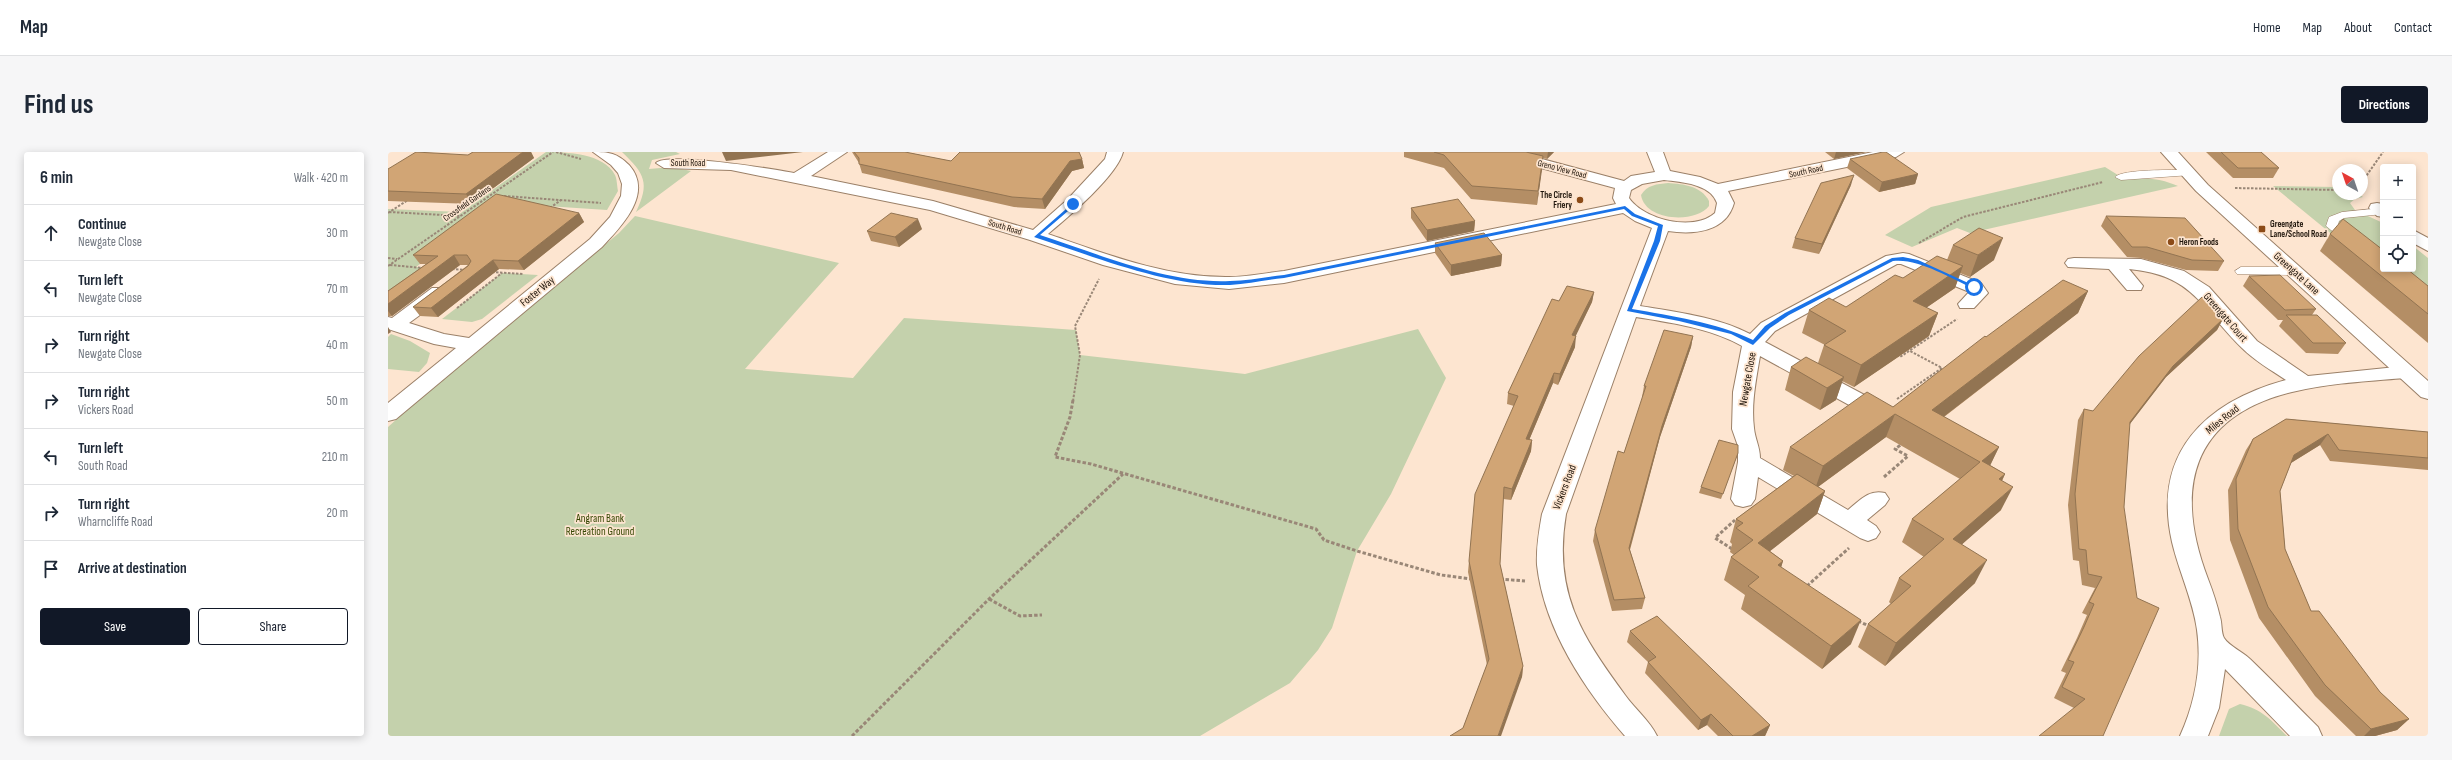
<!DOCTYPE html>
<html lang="en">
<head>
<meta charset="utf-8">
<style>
  :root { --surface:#fff; --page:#f6f6f7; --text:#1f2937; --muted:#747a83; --line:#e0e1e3; --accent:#111827 }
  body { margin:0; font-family:"Sofia Sans Condensed",sans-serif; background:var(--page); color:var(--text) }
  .controls { position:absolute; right:12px; top:12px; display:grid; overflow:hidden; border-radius:4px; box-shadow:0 2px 10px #0003 }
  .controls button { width:36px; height:36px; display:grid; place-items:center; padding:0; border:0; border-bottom:1px solid var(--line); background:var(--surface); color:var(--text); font:20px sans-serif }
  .compass { position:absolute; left:1944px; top:12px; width:36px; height:36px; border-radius:50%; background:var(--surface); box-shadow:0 2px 10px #0003; rotate:320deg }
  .stop { position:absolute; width:12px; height:12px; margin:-9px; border:3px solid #1a73e8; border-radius:50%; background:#fff }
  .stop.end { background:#1a73e8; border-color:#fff; box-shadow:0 1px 4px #0008 }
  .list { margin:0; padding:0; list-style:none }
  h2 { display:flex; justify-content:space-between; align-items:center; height:52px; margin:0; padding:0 16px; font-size:17px }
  h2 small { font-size:13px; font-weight:400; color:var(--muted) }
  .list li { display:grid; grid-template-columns:26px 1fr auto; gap:12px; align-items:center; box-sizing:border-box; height:56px; padding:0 16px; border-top:1px solid var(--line) }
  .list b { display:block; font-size:15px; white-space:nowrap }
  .list p { margin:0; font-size:13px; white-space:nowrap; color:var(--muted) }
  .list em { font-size:13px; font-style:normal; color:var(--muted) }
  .actions { display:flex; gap:8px; padding:12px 16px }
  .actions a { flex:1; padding:9px 0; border:1px solid var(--accent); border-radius:4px; text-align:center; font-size:14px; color:var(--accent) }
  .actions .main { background:var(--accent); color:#fff }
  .icon { flex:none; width:22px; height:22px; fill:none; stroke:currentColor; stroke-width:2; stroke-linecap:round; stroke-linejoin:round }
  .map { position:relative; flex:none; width:2040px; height:584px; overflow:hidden; border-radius:4px }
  header { display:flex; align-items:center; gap:24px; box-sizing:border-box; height:56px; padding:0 20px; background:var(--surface); border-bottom:1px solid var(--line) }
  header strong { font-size:19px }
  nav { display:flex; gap:22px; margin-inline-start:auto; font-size:14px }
  .intro { display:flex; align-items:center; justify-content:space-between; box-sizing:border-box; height:96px; padding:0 24px }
  h1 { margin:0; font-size:28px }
  .button { padding:10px 18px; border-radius:4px; background:var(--accent); color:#fff; font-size:14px; font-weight:700 }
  main { display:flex; gap:24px; padding:0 24px }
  aside { flex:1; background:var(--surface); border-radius:4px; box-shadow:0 2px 10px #0003 }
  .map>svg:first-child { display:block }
  .green { fill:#c4d1ac }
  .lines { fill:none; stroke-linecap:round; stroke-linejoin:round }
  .lane-casing { stroke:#9b8068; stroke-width:1 }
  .street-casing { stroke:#9b8068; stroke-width:2 }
  .secondary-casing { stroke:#9b8068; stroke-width:2 }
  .path-far1 { stroke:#998777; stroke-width:2; stroke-dasharray:2.5 1.5; stroke-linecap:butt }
  .path { stroke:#998777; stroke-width:3; stroke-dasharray:3.5 2; stroke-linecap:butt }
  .lane { fill:#fff; fill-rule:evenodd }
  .street { fill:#fff; fill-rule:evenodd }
  .secondary { fill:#fff; fill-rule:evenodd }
  .wall { fill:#b48e65 }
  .shaded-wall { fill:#927452 }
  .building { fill:#d1a575; stroke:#927452 }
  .route { fill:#1a73e8 }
  .poi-dot { fill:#8c4b17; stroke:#fde5d0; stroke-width:1.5 }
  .labels { text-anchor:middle; stroke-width:3.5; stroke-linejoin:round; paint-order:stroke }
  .far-street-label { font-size:9px; fill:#1d1309; stroke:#fde5d0 }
  .far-poi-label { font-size:9px; font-weight:bold; fill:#1d1309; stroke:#fde5d0; text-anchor:start }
  .street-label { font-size:11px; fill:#1d1309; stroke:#fde5d0 }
  .park-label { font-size:11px; fill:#354602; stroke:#fde5d0 }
</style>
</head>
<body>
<header>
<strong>Map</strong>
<nav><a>Home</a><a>Map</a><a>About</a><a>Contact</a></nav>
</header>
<div class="intro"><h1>Find us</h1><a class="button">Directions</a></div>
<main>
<aside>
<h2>6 min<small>Walk · 420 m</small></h2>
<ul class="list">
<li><svg class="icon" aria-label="ahead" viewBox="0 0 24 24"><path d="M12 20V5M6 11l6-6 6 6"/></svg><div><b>Continue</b><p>Newgate Close</p></div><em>30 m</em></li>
<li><svg class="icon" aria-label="left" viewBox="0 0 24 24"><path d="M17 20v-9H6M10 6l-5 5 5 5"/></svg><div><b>Turn left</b><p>Newgate Close</p></div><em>70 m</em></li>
<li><svg class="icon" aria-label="right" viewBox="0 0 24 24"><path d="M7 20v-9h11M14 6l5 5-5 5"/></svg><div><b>Turn right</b><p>Newgate Close</p></div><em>40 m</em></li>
<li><svg class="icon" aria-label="right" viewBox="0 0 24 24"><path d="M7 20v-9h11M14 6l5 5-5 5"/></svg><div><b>Turn right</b><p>Vickers Road</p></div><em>50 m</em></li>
<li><svg class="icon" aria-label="left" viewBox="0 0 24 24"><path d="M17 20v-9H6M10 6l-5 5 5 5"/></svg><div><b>Turn left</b><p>South Road</p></div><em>210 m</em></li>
<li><svg class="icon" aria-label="right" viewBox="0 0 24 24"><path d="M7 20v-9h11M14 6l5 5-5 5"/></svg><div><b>Turn right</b><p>Wharncliffe Road</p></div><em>20 m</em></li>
<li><svg class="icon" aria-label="arrive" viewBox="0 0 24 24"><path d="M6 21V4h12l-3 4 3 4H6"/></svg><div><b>Arrive at destination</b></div></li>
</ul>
<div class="actions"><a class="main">Save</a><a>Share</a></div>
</aside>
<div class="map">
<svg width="2040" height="584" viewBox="0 0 2040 584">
  <rect width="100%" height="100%" fill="#fde5d0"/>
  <g class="green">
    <path d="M158 0C178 0 216 1 227 23 229 27 229 34 230 39L219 58 114 51 28 115 47 116 0 151V57L73 60Z"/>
    <path d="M234 0H288L292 2 264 8 261 17 284 15 303 19 248 60C262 31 257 22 234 0Z"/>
    <path d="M1717 15 1738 28C1756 25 1772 26 1790 34L1582 81 1569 76 1524 95 1497 83 1543 55Z"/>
    <path d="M1280 31C1296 32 1313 34 1321 49V54C1307 72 1257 69 1253 43 1259 33 1269 32 1280 31Z"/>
    <polygon points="1885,34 1950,35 1950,42 1971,42 1975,45 1967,47 1962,51 1967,58 1995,71 1995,117 2025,117 2025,94 2040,106 2040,161"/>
    <polygon points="247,64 451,111 357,217 465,226 516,166 688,178 692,203 857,222 1030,177 1058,226 1003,342 969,399 944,476 930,498 902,531 812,584 0,584 0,275 38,241 231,81"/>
    <polygon points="114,121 150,123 94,167 84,170 54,167"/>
    <polygon points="3,182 22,189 42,201 39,211 31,220 0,217 0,185"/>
    <path d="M1852 552C1874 557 1884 569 1899 584H1831L1841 557Z"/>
  </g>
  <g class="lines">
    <defs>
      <g id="lane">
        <path d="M1799 18 1803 19V23L1733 28 1727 25C1734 17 1786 18 1799 18Z"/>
        <polygon points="1995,56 1995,62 1956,66 1951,69 1950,73 1995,108 1995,117 1998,117 1991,117 1938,74 1941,65 1954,60"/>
        <polygon points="1853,115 1907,115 1913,119 1907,123 1849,122 1847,119"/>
      </g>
      <g id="street">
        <path d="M205 0C221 0 229 1 241 13 266 41 234 74 214 95L8 267 0 269V251L68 196 46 192 0 177V165L4 166 44 136H58L60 140 58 144 21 171 56 182 81 186 202 87 222 65 233 44 234 32 230 21 223 13Z"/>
        <path d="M440 0H459L423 24 545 49 645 78 679 48 717 7 719 0H735C729 24 680 65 660 82 718 102 779 126 841 125 859 125 878 121 896 119L1228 52 1225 46 1227 36 1104 3 1102 0H1128L1236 29 1243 24 1267 20 1259 0H1275L1282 19 1312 25 1330 32 1485 0H1516L1508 5 1340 39 1346 51C1338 80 1306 83 1280 79L1252 154C1288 160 1330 165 1362 182L1373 171 1498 104 1515 101 1521 102 1593 131 1600 141 1586 156H1572L1570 152 1581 140 1579 139 1513 112H1509L1387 179 1377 190 1499 255 1502 260 1499 265 1491 267 1483 265 1372 204C1368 228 1363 252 1366 276 1367 287 1372 295 1372 306L1460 358C1472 348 1481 337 1497 341L1501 347 1497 353 1479 368 1488 374 1492 380 1488 386 1480 389 1472 386 1370 325 1367 347 1363 353 1355 355 1347 353 1343 347 1350 310V294L1344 277 1345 240 1354 194C1322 176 1284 171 1248 165L1178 362C1165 440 1193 483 1237 543 1247 557 1262 569 1269 584H1237C1196 537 1156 476 1149 413 1148 396 1151 379 1154 362L1264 76 1247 69 1235 61 896 131 841 137 787 132 715 113 642 88 542 58 343 18 276 16 268 11C280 0 385 17 406 21ZM1276 28C1294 30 1323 32 1329 51L1327 61C1306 80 1256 68 1241 46L1243 38 1254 32Z"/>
        <polygon points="1989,51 1995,52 1995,65 1989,64 1981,56 1983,52"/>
        <polygon points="2025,78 2040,86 2040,99 2025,91"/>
        <path d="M1686 106 1753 107 1796 119 1821 135 1869 189 1920 224 2018 214 2025 216 2028 220 2025 224 2018 226C1980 229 1941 231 1904 240 1802 265 1786 338 1820 427 1825 440 1829 452 1832 465 1834 470 1833 481 1836 486 1841 494 1855 500 1862 507 1885 529 1907 552 1930 575L1934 584H1902L1837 517 1831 556 1820 584H1792C1807 551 1814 514 1809 478 1805 448 1791 420 1784 390 1764 301 1817 250 1898 228 1883 218 1867 209 1854 196 1813 156 1806 123 1741 117L1755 134 1753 138H1739L1721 117 1680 115 1677 111 1680 107Z"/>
      </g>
      <polygon id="secondary" points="1773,0 1790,0 1820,33 2040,229 2040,247 2033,245 1808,39"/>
    </defs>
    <use href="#lane" class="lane-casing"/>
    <use href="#street" class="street-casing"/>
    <use href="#secondary" class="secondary-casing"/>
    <g class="path-far1">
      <polyline points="168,0 193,7"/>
      <polyline points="1974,30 1995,0"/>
      <polyline points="1847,36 1950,38"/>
      <polyline points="116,44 213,51"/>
      <polyline points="162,56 173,48"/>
      <polyline points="1,60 73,64"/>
      <polyline points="0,61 20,48"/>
      <polyline points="1531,91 1575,65 1715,30"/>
      <polyline points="0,106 9,107"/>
      <polyline points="2,113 35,116"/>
      <polyline points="0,114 165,0"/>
      <polyline points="64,117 77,118"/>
      <polyline points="104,120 135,122"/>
      <polyline points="69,156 114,121"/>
      <polyline points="1509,203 1512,205 1569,167"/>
      <polyline points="1509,247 1554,216 1522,199"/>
      <polyline points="685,249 692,203 687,174 711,127"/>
    </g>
    <g class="path">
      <polyline points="685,248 682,265 667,305 703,312 928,377 936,388 969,399 1053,423 1083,427"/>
      <polyline points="1496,325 1520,304 1507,297 1514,292"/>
      <polyline points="1344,397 1327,386 1347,368"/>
      <polyline points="1112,427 1137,429"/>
      <polyline points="1419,434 1461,396"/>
      <polyline points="601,447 632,464 654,463"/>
      <polyline points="1470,469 1481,474"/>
      <polyline points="464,584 601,447 735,322"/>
    </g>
    <use href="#lane" class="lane"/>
    <use href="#street" class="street"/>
    <use href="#secondary" class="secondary"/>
  </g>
  <g class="wall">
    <polygon points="85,0 143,0 146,6 84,52 0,49 0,17 80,3"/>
    <polygon points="464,0 517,0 563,9 694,7 696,16 684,19 657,57 626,55 474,21 471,11"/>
    <polygon points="1016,0 1166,0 1159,7 1155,6 1149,53 1083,47 1056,16 1016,5"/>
    <polygon points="1437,0 1478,0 1446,7"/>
    <polygon points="1818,0 1873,0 1891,16 1885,26 1845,26"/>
    <polygon points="1462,7 1530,22 1527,32 1491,40 1459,16"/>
    <polygon points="1463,33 1431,102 1404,96 1407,86"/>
    <polygon points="1023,56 1087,69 1086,79 1039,89 1023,66"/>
    <polygon points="191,61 196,70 136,118 111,117 50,165 32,164 25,155 80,113 72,113 4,164 0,164 0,139 38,112 32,112 25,103"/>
    <polygon points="1718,64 1836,109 1830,119 1798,118 1753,106 1739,105 1713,74"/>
    <polygon points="534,77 511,95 483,89 479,79"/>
    <polygon points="1942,82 2040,134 2040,191 1932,99"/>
    <polygon points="1047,91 1114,103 1113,114 1063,124 1047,101"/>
    <polygon points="1565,93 1606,108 1582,125 1572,121 1567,136 1538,156 1550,161 1541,184 1466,235 1454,229 1448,248 1432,258 1397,238 1403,215 1430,211 1436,193 1437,193 1414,181 1421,158 1458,155 1515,126 1559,108"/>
    <polygon points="1861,124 1928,157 1924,163 1958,191 1950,202 1918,201 1891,174 1895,168 1890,168 1855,134"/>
    <polygon points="1700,139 1690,161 1556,265 1611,295 1602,313 1617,322 1614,329 1613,358 1574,392 1587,431 1497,514 1470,495 1480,472 1503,452 1501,450 1511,426 1536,405 1514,390 1524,367 1572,327 1498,285 1430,335 1437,339 1429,362 1382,399 1395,409 1393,415 1463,492 1434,517 1353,457 1357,443 1336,428 1343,405 1346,403 1342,400 1344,392 1342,390 1348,367 1406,324 1395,318 1402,295 1505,255 1598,185"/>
    <polygon points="1206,140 1204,150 1187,184 1187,195 1170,233 1165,231 1141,288 1144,288 1143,299 1123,348 1115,347 1112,412 1135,514 1134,525 1075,576 1099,513 1080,420 1081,409 1126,254 1119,252 1120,241 1171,149"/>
    <polygon points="1835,167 1829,178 1778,225 1741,273 1715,584 1686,556 1666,546 1678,521 1673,519 1689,486 1699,463 1694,461 1707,436 1694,433 1691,409 1685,408 1680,353 1690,268 1696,257 1705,259"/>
    <polygon points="1305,184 1303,195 1272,285 1242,398 1257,446 1254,457 1224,459 1205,389 1207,378 1236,301 1255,245 1254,245 1256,234"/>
    <polygon points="1898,267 2040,280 2040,318 1942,309 1932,293 1903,311 1892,339 1897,397 1923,459 1992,540 2021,567 2009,578 1987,584 1968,584 1927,544 1871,466 1842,388 1840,338 1858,298 1865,287"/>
    <polygon points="1350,301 1333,347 1311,341 1313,335"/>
    <polygon points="1242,479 1382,573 1377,584 1330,584 1319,573 1310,578 1257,521 1260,510 1239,490"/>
  </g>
  <g class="shaded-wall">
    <polygon points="135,0 143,0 146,6 84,52 78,42"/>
    <polygon points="334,0 415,0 338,9"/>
    <polygon points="1160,0 1166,0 1159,7"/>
    <polygon points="1448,0 1478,0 1446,7"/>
    <polygon points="1155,4 1154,18 1149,53 1150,39"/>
    <polygon points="694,7 696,16 684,19 657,57 654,47 682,9"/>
    <polygon points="1530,22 1527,32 1491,40 1494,30"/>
    <polygon points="1466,23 1463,33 1431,102 1434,92"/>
    <polygon points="191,61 196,70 136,118 130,109"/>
    <polygon points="530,67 534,77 511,95 507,85"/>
    <polygon points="1087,69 1086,79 1039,89 1039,78"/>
    <polygon points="1615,86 1606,108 1582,125 1590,103"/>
    <polygon points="66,103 72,113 4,164 0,159 0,152"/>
    <polygon points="1114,103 1113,114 1063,124 1063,113"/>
    <polygon points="105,108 111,117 50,165 43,156"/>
    <polygon points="1575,114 1567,136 1516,171 1525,149"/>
    <polygon points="1700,139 1690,161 1537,279 1544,258"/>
    <polygon points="1206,140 1204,150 1183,194 1184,183"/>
    <polygon points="1550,161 1541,184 1466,235 1473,213"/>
    <polygon points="1835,167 1829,178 1778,225 1735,281 1742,270 1785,214"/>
    <polygon points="0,175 3,180 0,182"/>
    <polygon points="1188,184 1187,195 1170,233 1172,222"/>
    <polygon points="1305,184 1303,195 1272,285 1239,407 1241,396 1274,274"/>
    <polygon points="1166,221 1165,231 1137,298 1138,287"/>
    <polygon points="1456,225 1448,248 1432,258 1439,236"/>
    <polygon points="1507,262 1498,285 1427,337 1435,314"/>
    <polygon points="1940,282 1932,293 1898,314 1906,303"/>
    <polygon points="1144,288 1143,299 1123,348 1124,337"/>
    <polygon points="1611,295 1600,318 1594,309"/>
    <polygon points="1617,322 1606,345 1611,327"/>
    <polygon points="1625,335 1613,358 1554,410 1565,387"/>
    <polygon points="1437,339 1429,362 1363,414 1370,391"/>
    <polygon points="1599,408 1587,431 1497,514 1508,491"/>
    <polygon points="1395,409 1388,432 1390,413"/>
    <polygon points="1473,468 1463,492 1434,517 1443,494"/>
    <polygon points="1135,514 1134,525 1113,584 1110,584"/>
    <polygon points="1323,562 1319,573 1310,578 1313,568"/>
    <polygon points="2021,567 2009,578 1987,584 1976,584 1983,577"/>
    <polygon points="1382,573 1377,584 1364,584"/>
  </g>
  <g class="building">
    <polygon points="28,0 80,3 85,0 135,0 78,42 0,39 0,17"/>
    <polygon points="466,0 517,0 563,9 572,0 691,0 694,7 682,9 654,47 624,45 471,12 471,6"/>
    <polygon points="1046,0 1138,0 1155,4 1150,39 1084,34 1056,3"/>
    <polygon points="1495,0 1498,0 1530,22 1494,30 1462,7"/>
    <polygon points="1833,0 1873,0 1891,16 1850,16"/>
    <polygon points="1466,23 1434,92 1407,86 1433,31"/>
    <polygon points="108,42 191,61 130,109 105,108 43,156 25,155 80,114 83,109 79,103 66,103 0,152 0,139 50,104 25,103"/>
    <polygon points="1070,47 1087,69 1039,78 1023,56"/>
    <polygon points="503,61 530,67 507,85 479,79"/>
    <polygon points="1718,64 1797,66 1836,109 1804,108 1759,95 1744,95"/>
    <polygon points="1955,67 1995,98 1995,117 2019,117 2040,134 2040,162 1942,82"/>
    <polygon points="1591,76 1615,86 1590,103 1565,93"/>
    <polygon points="1096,81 1114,103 1063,113 1047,91"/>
    <polygon points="1549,104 1575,114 1525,149 1550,161 1473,213 1436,193 1458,179 1421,158 1441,146 1458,155 1507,123 1515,126"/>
    <polygon points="1892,123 1928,157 1897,158 1861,124"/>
    <polygon points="1675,128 1700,139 1544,258 1611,295 1594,309 1617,322 1611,327 1625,335 1565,387 1599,408 1508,491 1480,472 1523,434 1511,426 1556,387 1524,367 1592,310 1507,262 1435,314 1402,295 1479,240 1505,255 1597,184 1598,185"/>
    <polygon points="1179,134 1206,140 1184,183 1188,184 1172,222 1166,221 1138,287 1144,288 1124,337 1116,335 1112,412 1135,514 1110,584 1062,584 1075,576 1101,507 1081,409 1087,342 1130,244 1120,241 1164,147 1171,149"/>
    <polygon points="1814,145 1835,167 1785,214 1742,270 1736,355 1749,446 1771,456 1715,584 1651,584 1697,547 1674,535 1686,510 1680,508 1696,475 1706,452 1701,450 1714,425 1700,422 1698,398 1691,397 1687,342 1696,257 1705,259 1751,204"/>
    <polygon points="1898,163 1929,163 1958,191 1925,191"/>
    <polygon points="1276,178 1305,184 1274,274 1241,396 1257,446 1226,448 1207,378 1230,299 1236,301 1258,234 1256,234"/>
    <polygon points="1418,205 1456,225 1439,236 1403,215"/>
    <polygon points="1898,267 2040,280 2040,306 1951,298 1940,282 1906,303 1892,339 1897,397 1923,459 1931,459 1992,540 2021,567 1983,577 1937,533 1880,455 1850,377 1848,327 1865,287"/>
    <polygon points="1331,288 1350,293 1350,301 1335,342 1313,335"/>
    <polygon points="1409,322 1437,339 1370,391 1395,409 1390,413 1473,468 1443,494 1360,434 1371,425 1343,405 1365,388 1348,376 1355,371 1348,367"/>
    <polygon points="1269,464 1382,573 1364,584 1345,584 1323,562 1313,568 1260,510 1268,505 1242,479"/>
  </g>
  <path class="route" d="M685 51 687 53 652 83C711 102 779 132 842 129 860 129 878 125 896 123L1237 54 1247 62 1275 73 1272 89 1244 157C1284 164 1327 170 1365 188L1377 174 1397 161 1504 106 1515 105 1530 108 1589 135 1585 136C1561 126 1531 106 1505 109L1401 163 1382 176 1365 193 1343 182 1291 169 1239 159 1266 89 1270 74 1244 64 1236 57 896 126C878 128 860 132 842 133 779 135 705 104 646 85Z"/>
  <g class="poi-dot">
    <circle cx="1192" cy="48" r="4"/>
    <rect x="1870" y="73" width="8" height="8" rx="2"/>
    <circle cx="1783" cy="90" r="4"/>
  </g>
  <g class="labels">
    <g class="far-street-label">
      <text x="300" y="14">South Road</text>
      <text transform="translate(1174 17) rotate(15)" y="3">Greno View Road</text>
      <text transform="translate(1418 19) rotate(-12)" y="3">South Road</text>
      <text transform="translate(79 51) rotate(-35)" y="3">Crossfield Gardens</text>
      <text transform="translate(617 75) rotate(17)" y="3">South Road</text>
    </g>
    <g class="far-poi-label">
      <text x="1184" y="46" text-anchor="end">The Circle<tspan x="1184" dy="10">Friery</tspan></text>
      <text x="1882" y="75">Greengate<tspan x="1882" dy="10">Lane/School Road</tspan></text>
      <text x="1791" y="93">Heron Foods</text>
    </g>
    <g class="street-label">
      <text transform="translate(1909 121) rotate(42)" y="4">Greengate Lane</text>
      <text transform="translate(149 139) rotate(-39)" y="4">Foster Way</text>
      <text transform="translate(1838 165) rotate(49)" y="4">Greengate Court</text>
      <text transform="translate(1359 227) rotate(-80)" y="4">Newgate Close</text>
      <text transform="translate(1834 267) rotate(-39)" y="4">Miles Road</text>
      <text transform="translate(1176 335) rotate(-69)" y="4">Vickers Road</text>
    </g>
    <g class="park-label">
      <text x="212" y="370">Angram Bank<tspan x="212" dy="13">Recreation Ground</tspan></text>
    </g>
  </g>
</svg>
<div class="controls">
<button>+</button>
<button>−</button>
<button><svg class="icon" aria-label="locate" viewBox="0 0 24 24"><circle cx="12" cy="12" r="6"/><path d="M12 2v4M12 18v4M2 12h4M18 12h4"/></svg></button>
</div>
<svg class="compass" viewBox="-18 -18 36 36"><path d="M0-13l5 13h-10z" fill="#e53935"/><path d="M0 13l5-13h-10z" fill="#747a83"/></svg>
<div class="stop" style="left:1586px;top:135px"></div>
<div class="stop end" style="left:685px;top:52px"></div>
</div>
</main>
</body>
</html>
